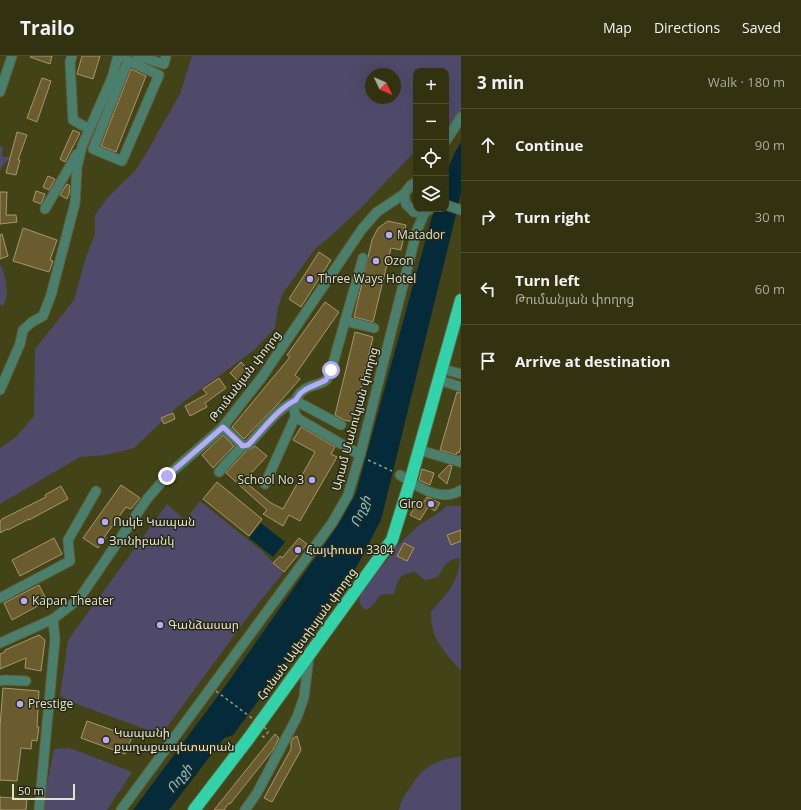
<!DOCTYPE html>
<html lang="en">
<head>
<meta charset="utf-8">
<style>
  :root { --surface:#323211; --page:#3d3e1f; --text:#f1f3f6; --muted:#a8aa9f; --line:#4d4d31 }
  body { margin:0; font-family:"Open Sans","Noto Sans Armenian",sans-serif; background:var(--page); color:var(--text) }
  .controls { position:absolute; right:12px; top:12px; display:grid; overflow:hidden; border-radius:8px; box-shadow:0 4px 16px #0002 }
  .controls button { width:36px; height:36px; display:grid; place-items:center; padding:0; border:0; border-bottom:1px solid var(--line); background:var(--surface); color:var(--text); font:20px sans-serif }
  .compass { position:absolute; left:365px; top:12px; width:36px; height:36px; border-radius:50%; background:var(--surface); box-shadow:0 4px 16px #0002; rotate:134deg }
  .scale { position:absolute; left:12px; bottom:10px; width:63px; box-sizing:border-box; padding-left:4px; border:2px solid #e1e3cb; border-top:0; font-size:11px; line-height:14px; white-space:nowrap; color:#e1e3cb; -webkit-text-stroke:3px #282916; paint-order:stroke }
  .stop { position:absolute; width:12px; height:12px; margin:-9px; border:3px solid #b7abf8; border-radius:50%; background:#fff }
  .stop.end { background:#b7abf8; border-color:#fff; box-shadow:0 1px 4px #0008 }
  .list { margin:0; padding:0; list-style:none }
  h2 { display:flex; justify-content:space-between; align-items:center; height:52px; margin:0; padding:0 16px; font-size:17px }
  h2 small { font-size:13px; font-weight:400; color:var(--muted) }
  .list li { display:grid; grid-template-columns:26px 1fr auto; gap:12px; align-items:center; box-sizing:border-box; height:72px; padding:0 16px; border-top:1px solid var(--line) }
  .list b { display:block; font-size:15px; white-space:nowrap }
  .list p { margin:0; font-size:13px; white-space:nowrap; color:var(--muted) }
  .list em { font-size:13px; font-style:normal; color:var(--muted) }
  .icon { flex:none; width:22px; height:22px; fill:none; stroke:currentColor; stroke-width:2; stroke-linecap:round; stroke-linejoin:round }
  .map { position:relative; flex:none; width:461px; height:754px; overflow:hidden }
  header { display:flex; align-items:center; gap:24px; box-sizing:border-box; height:56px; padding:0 20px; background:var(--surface); border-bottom:1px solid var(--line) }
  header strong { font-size:19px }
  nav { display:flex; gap:22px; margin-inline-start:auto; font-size:14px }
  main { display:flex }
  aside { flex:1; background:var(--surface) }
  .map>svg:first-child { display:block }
  .green { fill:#4f4a69; fill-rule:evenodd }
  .water { fill:#052a39 }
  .building { fill:#6b5c30; stroke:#a7976a }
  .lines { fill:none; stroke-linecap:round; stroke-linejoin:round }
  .minor-casing { stroke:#5f6037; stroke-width:11 }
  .highway-casing { stroke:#5f6037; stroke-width:14 }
  .path { stroke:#989a78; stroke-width:1.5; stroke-dasharray:3 3; stroke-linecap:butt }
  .minor { stroke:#4a7f6e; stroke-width:9 }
  .highway { stroke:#32d3aa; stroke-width:12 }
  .path-bridge { stroke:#989a78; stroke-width:1.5; stroke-dasharray:3 3; stroke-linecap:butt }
  .route { stroke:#b7abf8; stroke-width:5 }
  .poi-dot { fill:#b7abf8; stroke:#282916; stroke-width:1.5 }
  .labels { text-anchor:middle; stroke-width:3; stroke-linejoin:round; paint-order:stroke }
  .poi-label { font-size:12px; fill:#e1e3cb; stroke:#282916; text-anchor:start }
  .street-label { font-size:12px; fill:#e1e3cb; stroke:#282916 }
  .water-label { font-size:13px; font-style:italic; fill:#6ccdfb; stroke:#282916 }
</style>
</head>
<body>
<header>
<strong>Trailo</strong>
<nav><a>Map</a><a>Directions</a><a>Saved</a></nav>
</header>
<main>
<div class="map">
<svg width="461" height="754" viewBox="0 0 461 754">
  <rect width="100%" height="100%" fill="#424317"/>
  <g class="green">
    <path d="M192 0H461V57L454 67 446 74V15H416V95L390 121 363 150 332 179 315 193 283 237 278 251 275 272 254 294 177 351 134 392 106 399 80 401 0 448V392L16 381 34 360 35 293 74 244 86 201 95 178V159L108 141 135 115 147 96 180 38ZM371 18H395V42H371Z"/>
    <polygon points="0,89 3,92 2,101 9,101 10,102 3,109 0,115"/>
    <path d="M0 208C5 217 11 242 2 250L0 248Z"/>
    <polygon points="200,445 262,495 283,517 253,554 161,679 74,647 60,640 68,584 167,448 185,464"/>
    <path d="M447 450H461V615C445 596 430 583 431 556 447 537 458 529 460 502 448 502 443 512 438 521L425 524 415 516C399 517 398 524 394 538L380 539 372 550 366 554 361 550 359 543 367 526 376 515 386 506 393 494 418 470 437 458Z"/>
    <polygon points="70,692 132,716 107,754 42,754 54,693"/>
    <path d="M461 700V754H399C400 750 401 746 403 742 405 737 409 734 412 729 424 709 438 704 461 700Z"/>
  </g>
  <g class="water">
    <polygon points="461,86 461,138 381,464 357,510 233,679 224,682 169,754 133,754 226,629 338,469 356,437 431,164 435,153 446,153 446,119 454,98"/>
    <polygon points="261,467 285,486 273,501 249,482"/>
  </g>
  <g class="building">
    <polygon points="31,0 52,0 50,8 30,1"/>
    <polygon points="82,0 100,0 93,23 77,18"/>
    <polygon points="131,13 146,20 116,96 101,90"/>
    <polygon points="42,22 51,25 37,66 27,62"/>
    <polygon points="73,74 80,77 65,106 60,103"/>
    <polygon points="17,76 27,79 18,104 20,104 16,119 6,117"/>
    <polygon points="48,120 55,123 49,134 43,131"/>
    <polygon points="67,128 70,130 69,138 67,143 60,139"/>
    <polygon points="36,135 45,138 41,148 33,145"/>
    <polygon points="0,136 7,136 6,159 16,159 17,166 0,168"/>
    <polygon points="388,165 406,169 401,194 391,192 373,266 354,261 372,184 378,172"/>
    <polygon points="23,172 57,184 50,204 53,205 49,216 13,205"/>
    <polygon points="2,178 8,200 0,203 0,179"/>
    <polygon points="319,196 331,204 301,251 289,243"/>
    <polygon points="325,246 339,256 295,319 300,323 278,348 244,383 232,371 290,301 287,299"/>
    <polygon points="355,276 373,281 353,366 344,364 335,359"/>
    <polygon points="241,306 249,314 238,325 230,317"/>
    <polygon points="219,322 226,332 205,347 207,351 190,360 185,350 207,338 203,333"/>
    <polygon points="457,336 461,337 461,391 459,397 457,396 456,399 440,394"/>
    <polygon points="173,357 175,363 164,368 161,362"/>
    <polygon points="301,371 335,391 331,398 337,401 300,465 289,459 283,470 263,458 267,454 226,417 246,395 252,393 255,390 267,400 244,425 271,447 283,453 315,396 293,384"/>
    <polygon points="223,379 234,390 213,412 202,399"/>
    <polygon points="449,409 452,410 447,428 438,420"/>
    <polygon points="422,413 434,417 430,429 419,424"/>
    <polygon points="217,426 262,463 249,480 203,443"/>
    <polygon points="121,429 140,442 132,452 130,453 126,451 105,480 105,484 98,492 83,482"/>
    <polygon points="61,430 68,443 29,464 29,463 8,474 7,473 0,477 0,465 2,463 46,441 45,439"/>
    <polygon points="427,441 440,447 435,455 428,451 420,464 410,459 417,447 421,450"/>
    <polygon points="461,474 461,485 451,489 447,479"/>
    <polygon points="54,482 62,498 20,520 12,504"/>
    <polygon points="299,482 307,488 284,516 273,507 280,500 282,502"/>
    <polygon points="404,487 414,492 407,505 397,500"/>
    <polygon points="39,529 47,545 12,564 4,547"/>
    <polygon points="39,579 45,584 41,615 25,612 26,602 0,613 0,598 5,596 5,594"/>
    <polygon points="3,632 39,635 37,671 39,671 37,685 32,684 31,693 21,692 17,725 0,724 0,670"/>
    <polygon points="87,665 132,681 125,698 81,682"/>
    <polygon points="275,678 279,682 273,694 230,748 229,747 224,754 214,754"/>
    <polygon points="297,680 301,694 272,746 264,742 291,693 291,686 293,682"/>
    <polygon points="0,741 27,743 26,754 0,754"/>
  </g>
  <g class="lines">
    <defs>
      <g id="minor">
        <polyline points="72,0 70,6 73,64 89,73"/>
        <polyline points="122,0 128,5 159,19 122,105 93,93 128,5"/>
        <polyline points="137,0 164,8 166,0"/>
        <polyline points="0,36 12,0"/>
        <polyline points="446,85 461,61"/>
        <polyline points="416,126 411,129 404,138 406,148 414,156 424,157 429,154"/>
        <polyline points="446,149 461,154"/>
        <polyline points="45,153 77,98"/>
        <polyline points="345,265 374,272"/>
        <polyline points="442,313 461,318"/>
        <polyline points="439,324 461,331"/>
        <polyline points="0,334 20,288 23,274 32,266 43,260 51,239 75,147 77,111 82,90 112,22 118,0"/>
        <path d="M242 390 248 389C262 375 278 351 296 345L341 369"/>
        <polyline points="419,394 460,406 461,404"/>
        <path d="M360 399 297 362C290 350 296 337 309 331 314 329 322 328 326 324 328 322 328 320 330 318L363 202"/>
        <polyline points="219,416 242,390 241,388 223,371"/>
        <path d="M400 419C418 431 441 447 461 434"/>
        <polyline points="265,428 296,359"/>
        <polyline points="0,542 70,505 68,484 96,435"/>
        <polyline points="0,587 53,563 79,543 147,443 167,420 222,372 262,321 362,173 377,156 404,138"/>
        <polyline points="0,625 4,624 26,625"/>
        <polyline points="39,754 55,583 53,563"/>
        <polyline points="121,754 332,467 348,439 360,399 417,174 425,156"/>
        <polyline points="245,754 257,737 297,661 304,641 309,600"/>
      </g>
      <polyline id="highway" points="194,754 249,682 392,484 410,426 461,244"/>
    </defs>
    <use href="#minor" class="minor-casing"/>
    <use href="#highway" class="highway-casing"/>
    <g class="path">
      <polyline points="368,404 392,415"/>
      <polyline points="262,680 264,681 269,675"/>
    </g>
    <use href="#minor" class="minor"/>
    <use href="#highway" class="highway"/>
    <polyline class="path-bridge" points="216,635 269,675"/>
  </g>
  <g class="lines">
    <path class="route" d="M167 420 223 371 241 388 242 390 248 389C262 375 278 352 296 344 301 332 315 330 326 324L331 314"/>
  </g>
  <g class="poi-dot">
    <circle cx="389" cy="179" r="4"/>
    <circle cx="376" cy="205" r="4"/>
    <circle cx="310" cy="223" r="4"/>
    <circle cx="312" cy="424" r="4"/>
    <circle cx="431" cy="448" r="4"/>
    <circle cx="105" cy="466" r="4"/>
    <circle cx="101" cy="485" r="4"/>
    <circle cx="298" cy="494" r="4"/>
    <circle cx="24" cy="545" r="4"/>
    <circle cx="160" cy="569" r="4"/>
    <circle cx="20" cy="648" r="4"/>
    <circle cx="106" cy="684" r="4"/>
  </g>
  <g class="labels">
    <g class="poi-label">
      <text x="397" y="183">Matador</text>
      <text x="384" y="209">Ozon</text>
      <text x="318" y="227">Three Ways Hotel</text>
      <text x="304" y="428" text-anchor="end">School No 3</text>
      <text x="423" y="452" text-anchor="end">Giro</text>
      <text x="113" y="470">Ոսկե Կապան</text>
      <text x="109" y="489">Յունիբանկ</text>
      <text x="306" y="498">Հայփոստ 3304</text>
      <text x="32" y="549">Kapan Theater</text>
      <text x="168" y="573">Գանձասար</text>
      <text x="28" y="652">Prestige</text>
      <text x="114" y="681">Կապանի<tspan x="114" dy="14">քաղաքապետարան</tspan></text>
    </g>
    <g class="street-label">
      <text transform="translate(245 320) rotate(-53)" y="4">Թումանյան փողոց</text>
      <text transform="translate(355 363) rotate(-75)" y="4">Արամ Մանուկյան փողոց</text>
      <text transform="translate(307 578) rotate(-54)" y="4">Հունան Ավետիսյան փողոց</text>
    </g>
    <g class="water-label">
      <text transform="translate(360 455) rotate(-67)" y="5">Ողջի</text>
      <text transform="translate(179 722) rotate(-52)" y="5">Ողջի</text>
    </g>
  </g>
</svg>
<div class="controls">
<button>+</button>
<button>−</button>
<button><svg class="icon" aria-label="locate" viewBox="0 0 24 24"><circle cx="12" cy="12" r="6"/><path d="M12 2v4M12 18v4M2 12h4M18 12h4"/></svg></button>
<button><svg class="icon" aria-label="layers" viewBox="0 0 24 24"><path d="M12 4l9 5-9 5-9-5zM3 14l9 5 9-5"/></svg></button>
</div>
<svg class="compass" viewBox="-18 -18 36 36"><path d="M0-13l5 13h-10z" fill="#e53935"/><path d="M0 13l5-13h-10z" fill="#a8aa9f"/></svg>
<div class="scale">50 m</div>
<div class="stop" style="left:331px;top:314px"></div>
<div class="stop end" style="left:167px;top:420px"></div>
</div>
<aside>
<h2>3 min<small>Walk · 180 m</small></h2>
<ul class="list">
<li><svg class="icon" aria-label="ahead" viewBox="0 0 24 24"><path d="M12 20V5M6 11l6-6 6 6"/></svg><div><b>Continue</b></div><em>90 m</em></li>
<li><svg class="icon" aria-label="right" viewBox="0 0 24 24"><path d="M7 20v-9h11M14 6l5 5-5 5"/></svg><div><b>Turn right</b></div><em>30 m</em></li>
<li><svg class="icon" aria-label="left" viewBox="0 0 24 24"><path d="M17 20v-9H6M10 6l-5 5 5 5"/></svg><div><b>Turn left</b><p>Թումանյան փողոց</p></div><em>60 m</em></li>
<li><svg class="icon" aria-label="arrive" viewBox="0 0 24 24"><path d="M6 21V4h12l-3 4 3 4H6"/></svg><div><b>Arrive at destination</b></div></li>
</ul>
</aside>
</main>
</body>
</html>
